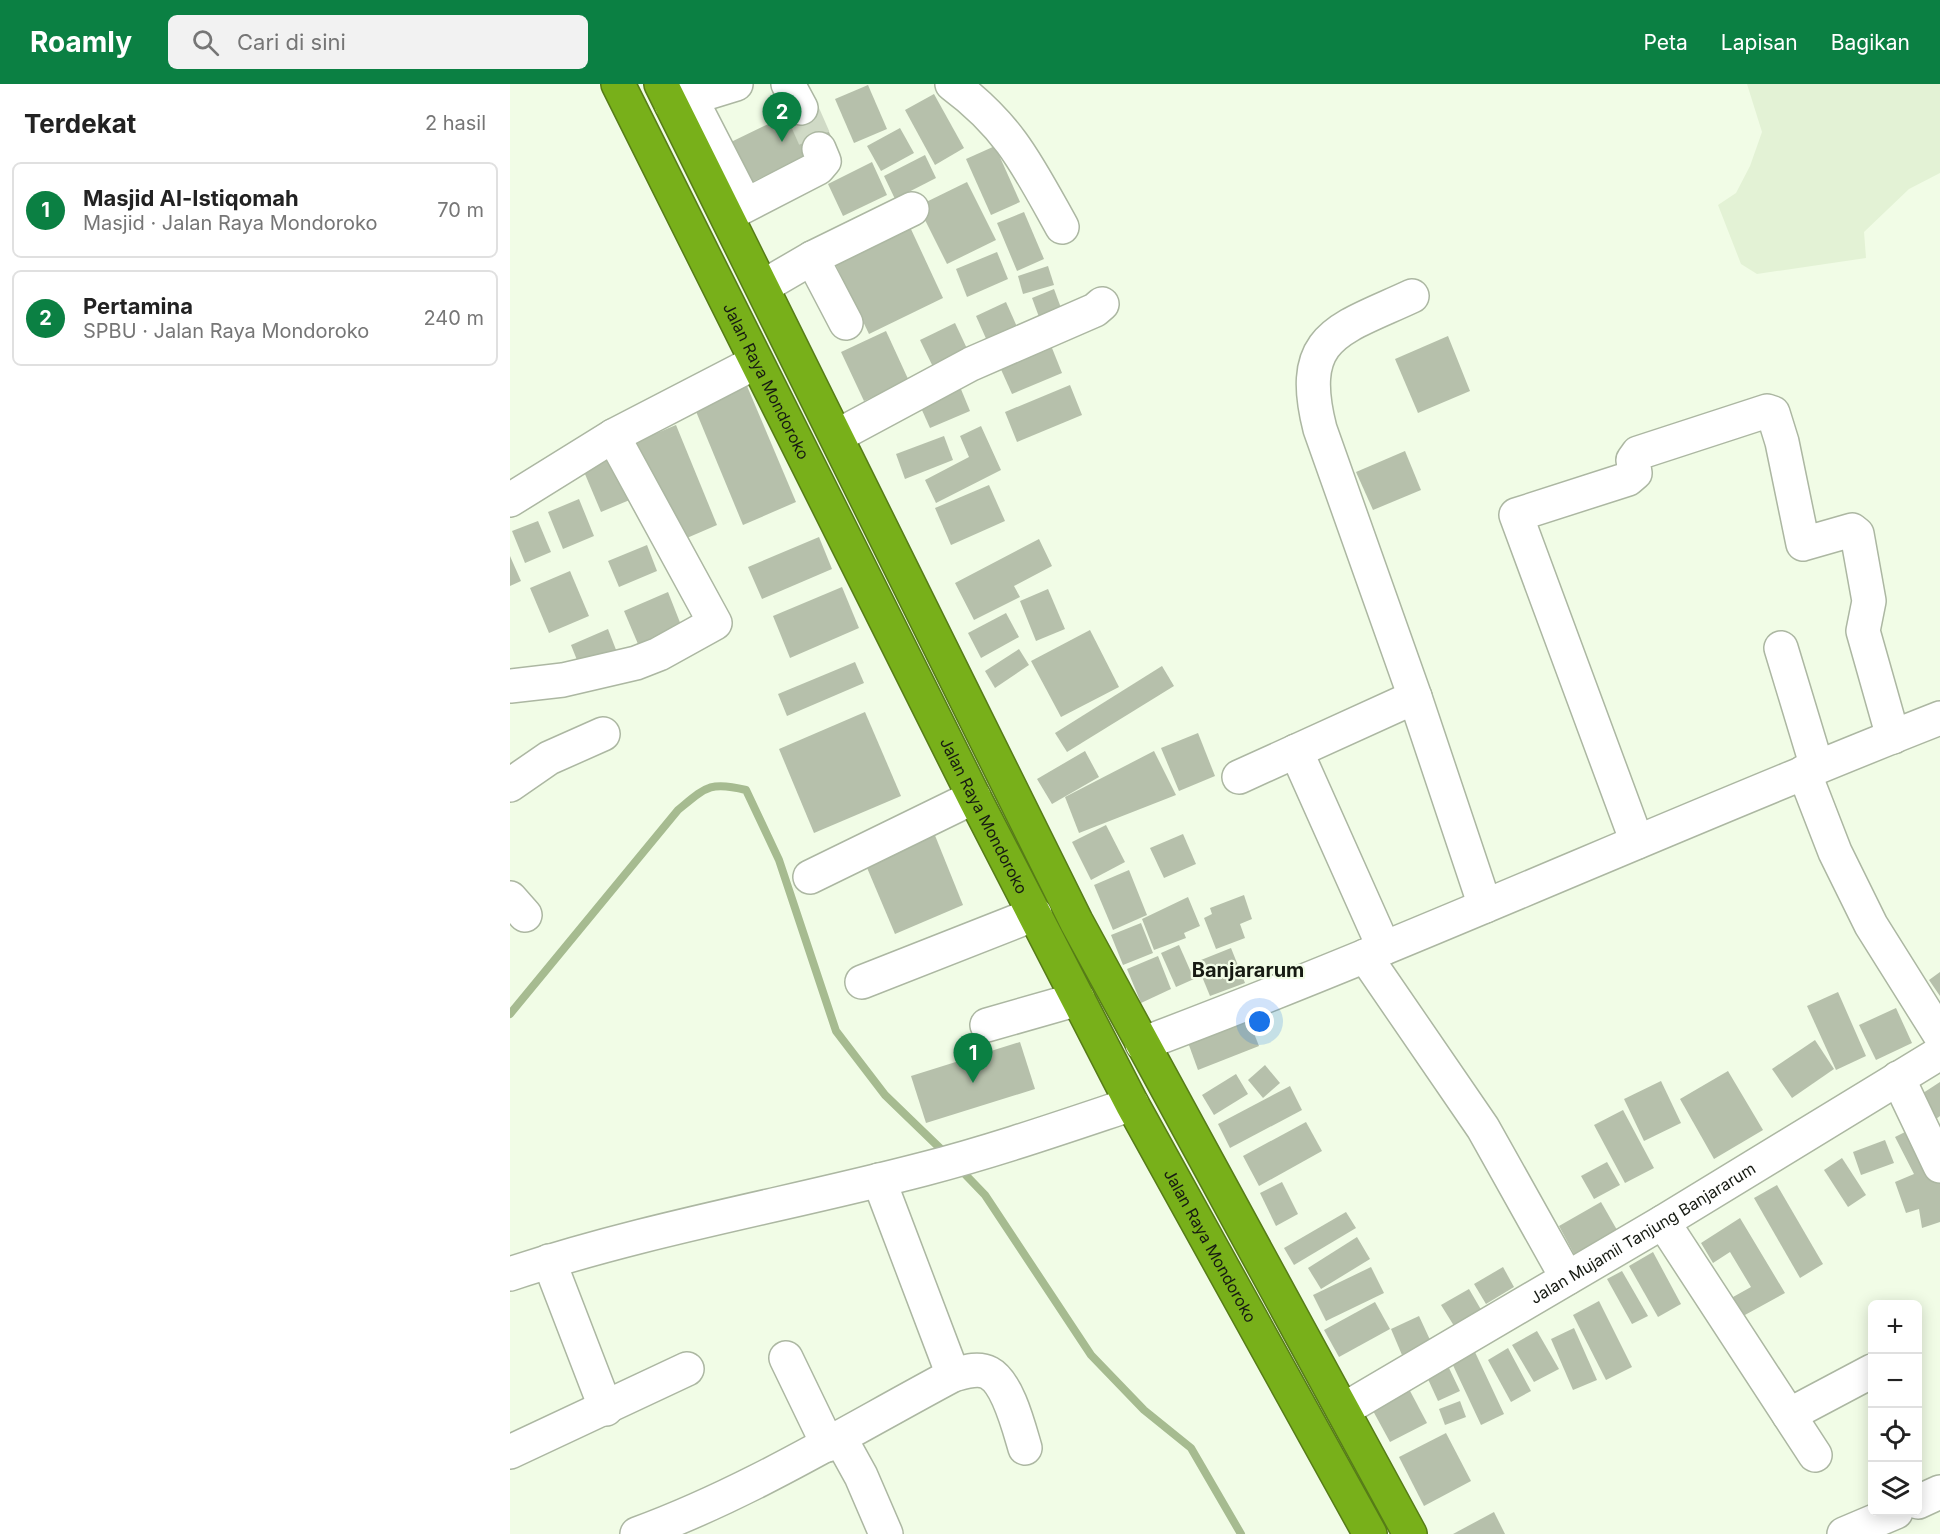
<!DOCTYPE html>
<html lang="id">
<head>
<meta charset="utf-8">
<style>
  :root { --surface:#fff; --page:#f2f2f2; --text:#222; --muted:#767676; --line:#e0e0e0; --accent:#0b8043 }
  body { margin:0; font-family:Inter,sans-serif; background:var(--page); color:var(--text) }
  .controls { position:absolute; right:18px; bottom:18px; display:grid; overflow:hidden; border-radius:9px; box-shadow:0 3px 15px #0003 }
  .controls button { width:54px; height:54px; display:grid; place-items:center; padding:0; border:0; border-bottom:2px solid var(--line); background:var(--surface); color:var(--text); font:30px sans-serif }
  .you { position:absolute; left:750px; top:938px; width:21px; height:21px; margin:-15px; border:4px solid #fff; border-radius:50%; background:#1a73e8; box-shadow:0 0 0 9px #1a73e833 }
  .badge { display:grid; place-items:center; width:39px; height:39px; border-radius:50%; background:var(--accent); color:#fff; font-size:20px; font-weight:700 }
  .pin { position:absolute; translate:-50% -50px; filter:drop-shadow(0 2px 3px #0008) }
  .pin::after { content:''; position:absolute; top:32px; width:21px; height:18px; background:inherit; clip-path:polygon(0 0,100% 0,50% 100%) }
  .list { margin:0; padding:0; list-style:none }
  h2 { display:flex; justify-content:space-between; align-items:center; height:78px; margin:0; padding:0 24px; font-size:26px }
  h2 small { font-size:20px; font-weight:400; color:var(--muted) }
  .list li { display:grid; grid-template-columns:39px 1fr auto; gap:18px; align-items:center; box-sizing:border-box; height:96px; margin:0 12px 12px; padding:0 12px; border:2px solid var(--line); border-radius:9px }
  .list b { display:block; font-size:22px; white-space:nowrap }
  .list p { margin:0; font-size:20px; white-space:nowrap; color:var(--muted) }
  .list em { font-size:20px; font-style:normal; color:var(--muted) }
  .icon { flex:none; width:33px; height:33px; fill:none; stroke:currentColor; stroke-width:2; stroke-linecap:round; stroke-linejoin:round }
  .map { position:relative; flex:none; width:1430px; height:1450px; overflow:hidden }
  header { display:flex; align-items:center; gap:36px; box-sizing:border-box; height:84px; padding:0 30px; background:var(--accent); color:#fff }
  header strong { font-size:28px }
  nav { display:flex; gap:33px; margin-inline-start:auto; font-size:21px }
  .search { width:420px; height:54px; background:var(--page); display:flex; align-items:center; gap:15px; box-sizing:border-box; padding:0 21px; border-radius:9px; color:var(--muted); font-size:22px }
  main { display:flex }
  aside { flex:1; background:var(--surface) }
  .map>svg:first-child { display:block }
  .built { fill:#e3f2d5 }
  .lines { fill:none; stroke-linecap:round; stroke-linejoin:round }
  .stream { stroke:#a6bb90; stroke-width:8 }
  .building { fill:#b6c0ab }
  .minor-tunnel { stroke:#d0dac6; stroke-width:33; stroke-dasharray:33 16; stroke-linecap:butt }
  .minor-casing { stroke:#acb7a2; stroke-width:36 }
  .highway-casing { stroke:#567c17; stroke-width:36 }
  .minor { stroke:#fff; stroke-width:33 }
  .highway { stroke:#78b01a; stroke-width:33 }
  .labels { text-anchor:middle; stroke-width:4.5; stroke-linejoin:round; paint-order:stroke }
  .street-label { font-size:16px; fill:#161a12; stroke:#f1fce6 }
  .quarter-label { font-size:20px; font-weight:bold; fill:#161a12; stroke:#f1fce6 }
</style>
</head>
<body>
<header>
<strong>Roamly</strong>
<div class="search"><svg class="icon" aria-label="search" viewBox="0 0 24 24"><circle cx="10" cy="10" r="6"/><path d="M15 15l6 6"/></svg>Cari di sini</div>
<nav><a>Peta</a><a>Lapisan</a><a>Bagikan</a></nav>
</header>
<main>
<aside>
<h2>Terdekat<small>2 hasil</small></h2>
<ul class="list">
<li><span class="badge">1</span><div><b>Masjid Al-Istiqomah</b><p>Masjid · Jalan Raya Mondoroko</p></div><em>70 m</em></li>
<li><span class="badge">2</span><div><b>Pertamina</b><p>SPBU · Jalan Raya Mondoroko</p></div><em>240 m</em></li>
</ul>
</aside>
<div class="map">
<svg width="1430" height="1450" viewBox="0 0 1430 1450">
  <rect width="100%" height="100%" fill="#f1fce6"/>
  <polygon class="built" points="1237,0 1430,0 1430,89 1399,105 1354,148 1356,174 1247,190 1231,180 1208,121 1226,109 1240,82 1252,48"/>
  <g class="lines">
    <g class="stream">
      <path d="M0 930 168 726C196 703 200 697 236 706L269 776 326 947 375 1011 436 1070"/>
      <polyline points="449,1084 475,1111 581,1271 634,1326 681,1364 731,1450"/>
    </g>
  </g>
  <g class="building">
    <polygon points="358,1 377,45 344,59 325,15"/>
    <polygon points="424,10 454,64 425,81 395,26"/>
    <polygon points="304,18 324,58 240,99 221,58"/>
    <polygon points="390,44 404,69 371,87 357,62"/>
    <polygon points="485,62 510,118 481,131 456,75"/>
    <polygon points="415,71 426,94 385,115 374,92"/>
    <polygon points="362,78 377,111 333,132 318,100"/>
    <polygon points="457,98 486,156 437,180 408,122"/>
    <polygon points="514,128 534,175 507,187 487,139"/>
    <polygon points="400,143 433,214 359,250 325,179"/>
    <polygon points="487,168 498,195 457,213 446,185"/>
    <polygon points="538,182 544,201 513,210 508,192"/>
    <polygon points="544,205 554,232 532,241 522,214"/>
    <polygon points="496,218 508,245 478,259 466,232"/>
    <polygon points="445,239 460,271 425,287 410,256"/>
    <polygon points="376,247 399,297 354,317 331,268"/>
    <polygon points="938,252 960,307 908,329 885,275"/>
    <polygon points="540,259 552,289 502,310 489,281"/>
    <polygon points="448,298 460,327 420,344 407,315"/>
    <polygon points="560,301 572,331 507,358 495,328"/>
    <polygon points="237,302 286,418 233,441 185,325"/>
    <polygon points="166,341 207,441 163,460 121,360"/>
    <polygon points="471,342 491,386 426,419 415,396 459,373 450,352"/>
    <polygon points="434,352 443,376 395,395 386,370"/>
    <polygon points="895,367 911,406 863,426 846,388"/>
    <polygon points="103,370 122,415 91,428 72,383"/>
    <polygon points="479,401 495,437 441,461 425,424"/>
    <polygon points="69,415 84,452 53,465 38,428"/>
    <polygon points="28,437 41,468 15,479 2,447"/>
    <polygon points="309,453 322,485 252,515 238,483"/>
    <polygon points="529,455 542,482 504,502 510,513 464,536 445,499"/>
    <polygon points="137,461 147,487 109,503 98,477"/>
    <polygon points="0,472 11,497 0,502"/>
    <polygon points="60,487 79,532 39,549 20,504"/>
    <polygon points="332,503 349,544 280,574 263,532"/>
    <polygon points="538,505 555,545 526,557 510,517"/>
    <polygon points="158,508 171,541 128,560 114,527"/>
    <polygon points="496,529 509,553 471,574 458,549"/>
    <polygon points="98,545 108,571 71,586 61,561"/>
    <polygon points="580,546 609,603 551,633 521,577"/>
    <polygon points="509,565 519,581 485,604 475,587"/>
    <polygon points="345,578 354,599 277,632 268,610"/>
    <polygon points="652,582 664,602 557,668 545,649"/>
    <polygon points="355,628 391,712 304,749 269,665"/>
    <polygon points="688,649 705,692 669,707 651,664"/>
    <polygon points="575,667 589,693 542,720 527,695"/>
    <polygon points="644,667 666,711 569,749 555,713"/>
    <polygon points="596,741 615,778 581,796 562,758"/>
    <polygon points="424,749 453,821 385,850 355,779"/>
    <polygon points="673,750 686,780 654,794 640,764"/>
    <polygon points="619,786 637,831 603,846 584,801"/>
    <polygon points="734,811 742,835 730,840 735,854 706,865 694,834 702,830 700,824"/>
    <polygon points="678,813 690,842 674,849 676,854 644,866 632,835"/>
    <polygon points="631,839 643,869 613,881 601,851"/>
    <polygon points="669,861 684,895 666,903 651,869"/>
    <polygon points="721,864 735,899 700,912 686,878"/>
    <polygon points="648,872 661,905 631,919 617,885"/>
    <polygon points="1430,888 1430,912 1419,896"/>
    <polygon points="1328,908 1356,972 1326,986 1297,922"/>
    <polygon points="1386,924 1402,959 1366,976 1349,941"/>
    <polygon points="736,929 749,962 688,986 676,953"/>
    <polygon points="1305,956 1324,985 1282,1014 1262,985"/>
    <polygon points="510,958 525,1005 416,1039 401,992"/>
    <polygon points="755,981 770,999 753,1014 738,996"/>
    <polygon points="1218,987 1253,1046 1204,1075 1170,1015"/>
    <polygon points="726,990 738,1010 704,1031 692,1011"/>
    <polygon points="1151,997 1171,1039 1134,1057 1114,1015"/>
    <polygon points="1430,998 1430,1032 1426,1035 1410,1011"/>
    <polygon points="780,1002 792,1026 720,1064 708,1040"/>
    <polygon points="1113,1026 1144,1084 1115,1099 1084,1041"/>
    <polygon points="796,1038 812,1067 749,1102 733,1072"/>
    <polygon points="1407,1042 1430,1090 1430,1138 1412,1144 1409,1125 1396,1129 1385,1098 1404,1090 1385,1053"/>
    <polygon points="1375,1056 1384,1079 1351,1091 1343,1068"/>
    <polygon points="1332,1074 1356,1111 1338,1123 1314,1086"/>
    <polygon points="1097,1078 1110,1101 1084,1115 1071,1092"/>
    <polygon points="772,1098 788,1130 766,1142 750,1109"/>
    <polygon points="1267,1101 1313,1180 1290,1194 1244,1114"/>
    <polygon points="1091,1118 1107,1146 1064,1170 1049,1142"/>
    <polygon points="836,1128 846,1144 784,1181 774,1164"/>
    <polygon points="1230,1134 1275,1209 1224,1237 1214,1218 1241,1203 1220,1168 1203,1179 1191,1159"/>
    <polygon points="847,1153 860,1175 811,1205 798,1184"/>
    <polygon points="1143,1168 1171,1220 1148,1233 1119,1182"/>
    <polygon points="861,1183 874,1209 816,1237 803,1211"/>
    <polygon points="993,1183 1004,1203 976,1220 964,1200"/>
    <polygon points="1112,1187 1138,1232 1122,1240 1097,1195"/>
    <polygon points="959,1205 973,1229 946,1245 931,1221"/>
    <polygon points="1089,1217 1122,1283 1096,1296 1063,1231"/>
    <polygon points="865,1218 880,1245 829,1273 814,1246"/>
    <polygon points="909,1232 921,1258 892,1271 881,1245"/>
    <polygon points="1064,1244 1087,1296 1063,1306 1041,1255"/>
    <polygon points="1027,1247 1049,1285 1024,1298 1002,1261"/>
    <polygon points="998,1264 1021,1307 1001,1318 978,1276"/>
    <polygon points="964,1266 994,1330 971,1341 941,1277"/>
    <polygon points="939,1284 950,1307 928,1317 917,1293"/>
    <polygon points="899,1305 917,1339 880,1358 862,1325"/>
    <polygon points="950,1317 956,1333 935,1341 929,1325"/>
    <polygon points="936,1349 961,1397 914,1422 889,1373"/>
    <polygon points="984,1428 995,1450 943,1450"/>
  </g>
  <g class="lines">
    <polyline class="minor-tunnel" points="291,24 309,65"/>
    <defs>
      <g id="minor">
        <polyline points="278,0 291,24"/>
        <path d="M442 0C500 43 518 82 552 143"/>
        <polyline points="180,13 235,120"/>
        <polyline points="161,20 226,0"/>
        <polyline points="217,131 308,84 314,77 309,65"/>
        <polyline points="302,174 336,239"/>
        <polyline points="254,202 302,174 402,125"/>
        <path d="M902 212C829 246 786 251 810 345L905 613 975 822"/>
        <polyline points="327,352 461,280 585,226 592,220"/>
        <polyline points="0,416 103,352 246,278"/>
        <polyline points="1271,564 1307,683"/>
        <polyline points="0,602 53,596 126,579 149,570 205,539 103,352"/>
        <polyline points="786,667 874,864"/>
        <polyline points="1294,688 1325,768 1361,841 1430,951"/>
        <polyline points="729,693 905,613"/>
        <polyline points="0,701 39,674 93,650"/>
        <polyline points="1127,758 1006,431 1118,395 1125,389 1123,376 1128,369 1257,327 1263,329 1272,358 1293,460 1342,446 1347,450 1359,517 1353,547 1383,653"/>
        <polyline points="300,793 464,713"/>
        <polyline points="0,814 15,831"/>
        <polyline points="855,872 973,1044 1057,1194"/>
        <polyline points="352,898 525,830"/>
        <polyline points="477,941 568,915"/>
        <path d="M632 960C901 859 1162 739 1430 634"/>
        <polyline points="1388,994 1430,1082"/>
        <polyline points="369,1096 443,1291"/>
        <polyline points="1153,1138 1305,1371"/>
        <polyline points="39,1177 96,1325"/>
        <path d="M0 1190C135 1145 276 1121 414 1085 484 1067 553 1043 622 1020"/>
        <polyline points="276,1274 318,1361"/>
        <path id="s1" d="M833 1326 1153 1138 1430 969"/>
        <polyline points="1279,1331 1362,1287"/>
        <polyline points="330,1354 351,1392 376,1450"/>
        <polyline points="0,1368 177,1285"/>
        <polyline points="1408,1418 1430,1408"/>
        <path d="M127 1450C239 1409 338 1347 443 1291 454 1288 468 1283 479 1289 498 1299 509 1344 515 1364"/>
        <polyline points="1334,1450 1386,1428"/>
      </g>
      <g id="highway">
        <path id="s2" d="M108 0 464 713 622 1020 860 1450"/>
        <polyline points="151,0 566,837 900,1450"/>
      </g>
    </defs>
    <use href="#minor" class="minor-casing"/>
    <use href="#highway" class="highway-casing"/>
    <use href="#minor" class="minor"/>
    <use href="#highway" class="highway"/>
  </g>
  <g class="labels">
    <g class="street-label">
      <text dy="6" stroke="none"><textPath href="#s2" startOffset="332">Jalan Raya Mondoroko</textPath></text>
      <text dy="6" stroke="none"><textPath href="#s2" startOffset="818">Jalan Raya Mondoroko</textPath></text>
      <text dy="6" stroke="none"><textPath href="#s1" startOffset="348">Jalan Mujamil Tanjung Banjararum</textPath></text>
      <text dy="6" stroke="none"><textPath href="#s2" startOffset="1304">Jalan Raya Mondoroko</textPath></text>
    </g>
    <g class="quarter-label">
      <text x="738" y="893">Banjararum</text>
    </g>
  </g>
</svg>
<div class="controls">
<button>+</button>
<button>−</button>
<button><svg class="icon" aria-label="locate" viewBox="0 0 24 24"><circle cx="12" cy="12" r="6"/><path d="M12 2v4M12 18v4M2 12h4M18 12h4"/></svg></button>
<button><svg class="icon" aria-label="layers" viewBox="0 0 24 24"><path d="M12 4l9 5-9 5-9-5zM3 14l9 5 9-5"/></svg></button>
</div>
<div class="you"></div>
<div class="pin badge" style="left:463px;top:999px">1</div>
<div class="pin badge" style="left:272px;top:58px">2</div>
</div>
</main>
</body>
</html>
